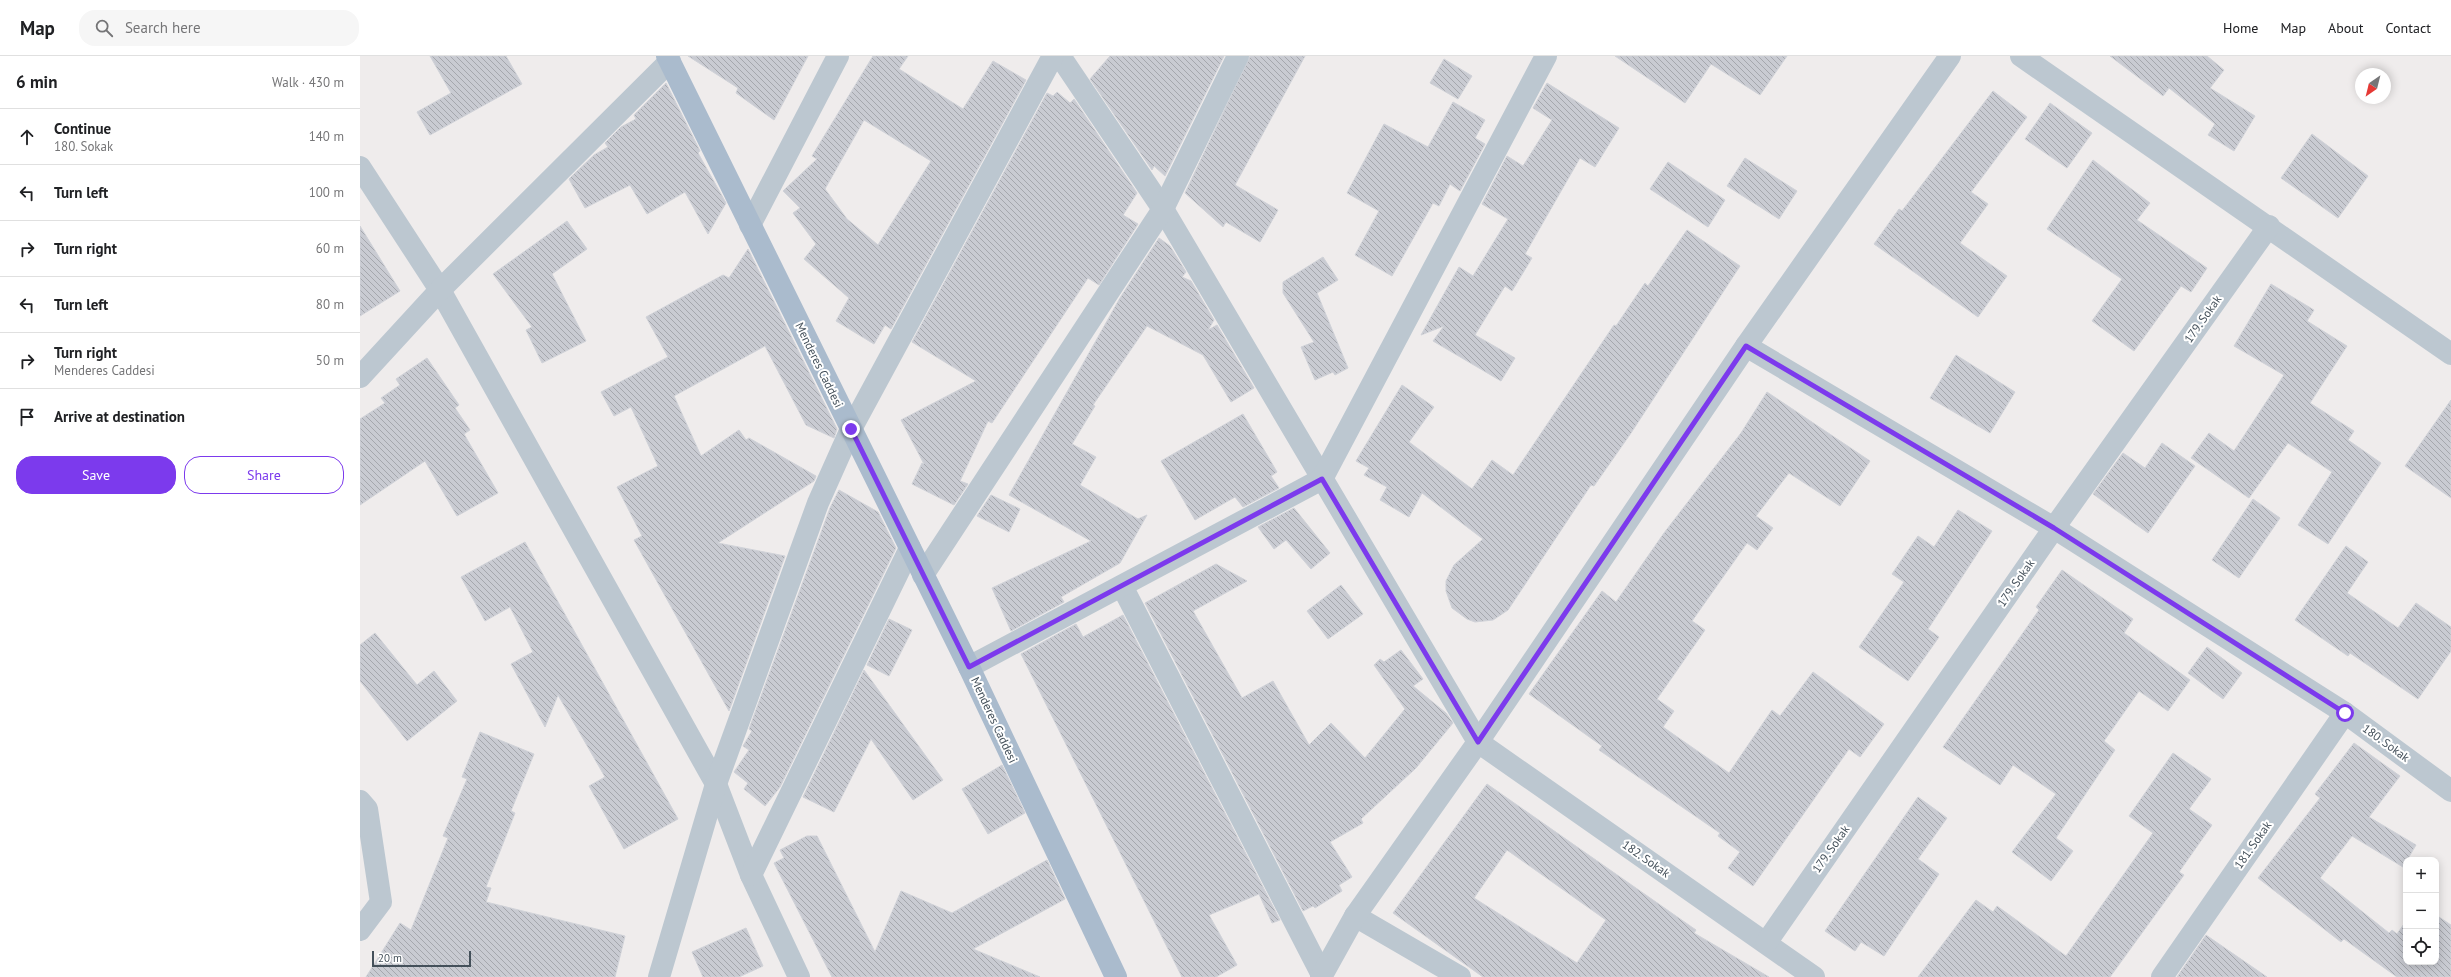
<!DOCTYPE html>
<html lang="en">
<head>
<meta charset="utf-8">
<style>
  :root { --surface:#fff; --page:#f6f6f6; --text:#202124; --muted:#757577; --line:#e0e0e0; --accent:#7c3aed }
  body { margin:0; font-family:"PT Sans",sans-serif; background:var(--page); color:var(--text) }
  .controls { position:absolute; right:12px; bottom:12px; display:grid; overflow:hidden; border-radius:8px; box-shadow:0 2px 10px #0003 }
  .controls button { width:36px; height:36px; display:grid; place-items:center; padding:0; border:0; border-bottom:1px solid var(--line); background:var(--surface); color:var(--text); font:20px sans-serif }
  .compass { position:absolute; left:1995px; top:12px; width:36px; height:36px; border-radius:50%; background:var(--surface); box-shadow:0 2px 10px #0003; rotate:215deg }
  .scale { position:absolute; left:12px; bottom:10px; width:99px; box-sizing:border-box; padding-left:4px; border:2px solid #44505a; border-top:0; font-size:11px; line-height:14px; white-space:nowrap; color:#44505a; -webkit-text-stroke:3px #fff; paint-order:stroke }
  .stop { position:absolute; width:12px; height:12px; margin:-9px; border:3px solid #7c3aed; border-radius:50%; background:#fff }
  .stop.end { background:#7c3aed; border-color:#fff; box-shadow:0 1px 4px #0008 }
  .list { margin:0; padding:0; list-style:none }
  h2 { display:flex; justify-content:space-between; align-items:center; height:52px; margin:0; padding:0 16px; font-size:17px }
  h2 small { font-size:13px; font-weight:400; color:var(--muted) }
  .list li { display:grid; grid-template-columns:26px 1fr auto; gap:12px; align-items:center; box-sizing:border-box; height:56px; padding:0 16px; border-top:1px solid var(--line) }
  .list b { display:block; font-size:15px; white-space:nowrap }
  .list p { margin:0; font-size:13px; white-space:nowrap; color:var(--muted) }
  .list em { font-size:13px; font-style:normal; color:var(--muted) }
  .actions { display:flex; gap:8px; padding:12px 16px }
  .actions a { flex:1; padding:9px 0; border:1px solid var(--accent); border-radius:16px; text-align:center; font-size:14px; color:var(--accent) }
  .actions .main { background:var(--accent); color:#fff }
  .icon { flex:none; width:22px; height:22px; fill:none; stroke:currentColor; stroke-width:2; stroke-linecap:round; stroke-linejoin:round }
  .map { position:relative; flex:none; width:2091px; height:921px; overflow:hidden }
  header { display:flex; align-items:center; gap:24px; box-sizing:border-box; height:56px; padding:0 20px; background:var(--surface); border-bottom:1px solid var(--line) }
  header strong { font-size:19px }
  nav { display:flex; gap:22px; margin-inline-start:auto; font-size:14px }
  .search { width:280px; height:36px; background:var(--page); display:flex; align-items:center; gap:10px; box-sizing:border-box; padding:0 14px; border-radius:16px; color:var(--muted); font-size:15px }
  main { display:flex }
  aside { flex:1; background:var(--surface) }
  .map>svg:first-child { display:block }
  .building { fill:url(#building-back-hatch); stroke:#d0d2d8; fill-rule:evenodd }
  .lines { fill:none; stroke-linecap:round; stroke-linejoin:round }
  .minor { stroke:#bcc7d0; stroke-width:22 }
  .major { stroke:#aabbcd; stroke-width:22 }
  .route { stroke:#7c3aed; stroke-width:5 }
  .labels { text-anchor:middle; stroke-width:4; stroke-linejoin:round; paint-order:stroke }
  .street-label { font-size:12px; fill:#44505a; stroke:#fff }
</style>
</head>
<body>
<header>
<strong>Map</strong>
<div class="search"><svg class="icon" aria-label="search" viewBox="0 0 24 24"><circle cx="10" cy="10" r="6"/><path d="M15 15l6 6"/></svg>Search here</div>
<nav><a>Home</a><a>Map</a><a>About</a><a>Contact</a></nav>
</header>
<main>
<aside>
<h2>6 min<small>Walk · 430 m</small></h2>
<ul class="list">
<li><svg class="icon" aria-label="ahead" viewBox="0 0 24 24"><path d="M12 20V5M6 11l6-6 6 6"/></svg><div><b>Continue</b><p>180. Sokak</p></div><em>140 m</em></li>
<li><svg class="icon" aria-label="left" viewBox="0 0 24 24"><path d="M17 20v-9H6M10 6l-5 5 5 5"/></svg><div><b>Turn left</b></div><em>100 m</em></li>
<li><svg class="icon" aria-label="right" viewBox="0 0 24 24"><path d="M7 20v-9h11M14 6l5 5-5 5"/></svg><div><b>Turn right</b></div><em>60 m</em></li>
<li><svg class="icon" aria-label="left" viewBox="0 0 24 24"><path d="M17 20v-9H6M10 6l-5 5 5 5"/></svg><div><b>Turn left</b></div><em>80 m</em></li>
<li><svg class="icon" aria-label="right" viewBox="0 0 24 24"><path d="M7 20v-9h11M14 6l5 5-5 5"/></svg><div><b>Turn right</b><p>Menderes Caddesi</p></div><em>50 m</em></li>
<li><svg class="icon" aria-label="arrive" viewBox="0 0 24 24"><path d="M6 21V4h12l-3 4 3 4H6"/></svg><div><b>Arrive at destination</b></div></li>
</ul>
<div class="actions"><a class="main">Save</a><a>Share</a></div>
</aside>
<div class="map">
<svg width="2091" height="921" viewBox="0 0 2091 921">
  <defs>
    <pattern id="building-back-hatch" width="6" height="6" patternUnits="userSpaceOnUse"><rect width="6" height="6" fill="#c9cbd2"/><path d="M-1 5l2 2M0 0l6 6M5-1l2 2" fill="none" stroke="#a5a7ad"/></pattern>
  </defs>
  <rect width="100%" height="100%" fill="#efecec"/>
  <g class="building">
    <polygon points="70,0 146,0 162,28 70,79 57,56 91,37"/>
    <polygon points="328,0 448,0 414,64 376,37 378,32"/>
    <path d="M513 0H548L539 13 603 53 633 5 666 24 531 273 525 269 514 288 476 265 489 242 444 203 456 188 433 157 440 152 423 135 457 103 452 100ZM504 64 571 105 518 189 487 163 465 133Z"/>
    <polygon points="750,0 864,0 805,120 794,110 792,114 730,23"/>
    <polygon points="890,0 945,0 875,129 918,154 900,186 866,166 863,171 825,137"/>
    <polygon points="1255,0 1427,0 1400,39 1351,8 1325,47"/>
    <polygon points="1750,0 1847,0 1864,14 1850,32 1895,60 1874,95 1848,79 1855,68 1809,32 1803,40"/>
    <polygon points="1084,3 1112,20 1098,43 1070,27"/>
    <polygon points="306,27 340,95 338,97 366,147 348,178 325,136 287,158 270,129 225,152 209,123 234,99 248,91 245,87 261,71 276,63 274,59"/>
    <polygon points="1187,27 1259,72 1235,111 1220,102 1165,198 1172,202 1152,235 1145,230 1115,279 1155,302 1141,325 1073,285 1084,270 1061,279 1099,211 1113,220 1148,163 1122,148 1147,100 1163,110 1192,64 1173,52"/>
    <polygon points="1633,35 1667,61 1611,136 1628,148 1600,187 1647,220 1618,261 1514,188 1539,153 1542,155"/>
    <polygon points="697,36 710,47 714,43 777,137 763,159 778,168 739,229 728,222 632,367 628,365 600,425 608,428 594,449 552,428 562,407 564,408 541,364 616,325 552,286 687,37 693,40"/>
    <polygon points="1093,46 1125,64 1115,82 1125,88 1100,135 1090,128 1079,150 1073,147 1032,220 995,199 1019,155 987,137 1024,68 1068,91"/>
    <polygon points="1690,47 1732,77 1707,112 1665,83"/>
    <polygon points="1952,78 2008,120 1978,162 1921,122"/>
    <polygon points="1385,102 1437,135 1419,163 1367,130"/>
    <polygon points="1733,104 1790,147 1777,164 1847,212 1831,236 1821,230 1774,295 1732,265 1762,223 1687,173"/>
    <polygon points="1308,106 1365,144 1348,171 1290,133"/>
    <polygon points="207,165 227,193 192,218 226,285 182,307 166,274 172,271 133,218"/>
    <polygon points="0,170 40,235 0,260"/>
    <polygon points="1327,174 1380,210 1271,377 1234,430 1231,429 1148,554 1133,564 1115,566 1107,563 1092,552 1086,535 1086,525 1094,509 1123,483 1062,437 1049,461 1020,444 1027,431 1004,419 1009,412 996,405 1042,329 1074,351 1049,386 1112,433 1132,404 1153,419 1254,269 1256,270 1285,227 1288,230"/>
    <polygon points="799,182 810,190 826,216 822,221 831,225 854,264 848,274 857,269 894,332 871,346 843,299 787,270 733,349 735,350 712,388 736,401 720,429 778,463 787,459 760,507 701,541 704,546 651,575 632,532 731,485 649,439 760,242"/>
    <polygon points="388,193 477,373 474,382 446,369 405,290 314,340 341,400 379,374 386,384 389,382 456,420 454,425 358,487 425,500 369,655 274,484 282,480 257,431 298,410 271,351 254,360 241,336 308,301 286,261 363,219 369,222"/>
    <polygon points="963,201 978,224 957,237 988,312 975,319 973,316 955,324 941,291 954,286 923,237 923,226"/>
    <polygon points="1911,228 1954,254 1947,265 1987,290 1950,347 1994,375 1988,384 2021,407 1968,488 1938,469 1972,416 1928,387 1889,442 1831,402 1849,377 1874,395 1924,319 1874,290"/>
    <polygon points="1596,299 1655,336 1630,377 1570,342"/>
    <polygon points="67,302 99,349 95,352 110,374 104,378 138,437 97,460 65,405 0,449 0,363 25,347 21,342 40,329 36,323"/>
    <polygon points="1407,336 1510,405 1480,450 1429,417 1396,460 1413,472 1397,494 1387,487 1332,565 1345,574 1297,643 1314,655 1303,671 1369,717 1412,654 1420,660 1453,616 1524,668 1500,701 1489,693 1393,830 1368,812 1380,796 1358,780 1360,777 1239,694 1242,690 1169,638 1242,535 1256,546 1304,477 1381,377"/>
    <polygon points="2091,344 2091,442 2045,410"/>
    <polygon points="883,358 917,416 911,420 919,432 883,451 875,441 835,464 801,405"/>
    <polygon points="1802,387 1835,410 1788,477 1733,438 1763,397 1785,412"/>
    <polygon points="479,434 518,456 536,492 420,731 405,750 384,733 388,727 374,716 389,694 383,690 392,675 389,673 470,452"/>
    <polygon points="631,439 660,453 649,476 617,460"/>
    <polygon points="1893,443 1920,462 1879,522 1852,504"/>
    <polygon points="934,452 970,497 951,513 926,484 914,493 898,471"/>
    <polygon points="1598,454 1632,475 1568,573 1579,581 1548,625 1499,591 1544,526 1532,518 1558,480 1574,491"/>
    <polygon points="165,486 318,763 264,793 229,730 245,721 198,639 185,671 151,608 173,596 150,551 125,565 101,521"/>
    <polygon points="1986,490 2008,506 1987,537 2038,572 2056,547 2091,571 2091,595 2058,643 1990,597 1988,600 1935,564"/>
    <polygon points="856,508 887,525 833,555 882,642 913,625 949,689 971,667 1005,702 1045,653 1014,609 1020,603 1024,606 1041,594 1063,623 1053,630 1086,657 1093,667 1056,712 1001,763 1003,767 970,786 992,821 979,829 982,835 955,852 953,850 943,855 785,547"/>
    <polygon points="1702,514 1773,563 1764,577 1830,624 1808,655 1779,635 1744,685 1755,694 1696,782 1713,795 1691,825 1652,796 1696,738 1653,709 1640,729 1583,691 1679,554 1676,551"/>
    <polygon points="981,529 1003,558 968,583 947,555"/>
    <polygon points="763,559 920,864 912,867 899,838 849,859 877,909 856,921 822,921 661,598 716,568 723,581"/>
    <polygon points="529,563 552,574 529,620 507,609"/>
    <polygon points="15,577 57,629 74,615 97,645 47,685 0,625 0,589"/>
    <polygon points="1847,591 1882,617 1863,643 1828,617"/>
    <polygon points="504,614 583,724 553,744 511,683 474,756 443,741"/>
    <polygon points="120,676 174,698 151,755 155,757 126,831 131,832 126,846 265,880 255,921 6,921 40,867 51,874 88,782 83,780 107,723 102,721"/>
    <polygon points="1994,687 2040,720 2009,761 2056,789 2043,811 1992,780 1960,822 2029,877 2032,874 2037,878 2046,865 2046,906 2076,906 2076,859 2091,869 2091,921 2037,921 1984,883 1981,886 1898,822 1960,742 1955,738"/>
    <polygon points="1813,697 1851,723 1829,753 1852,769 1819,816 1824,819 1750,921 1558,921 1616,844 1633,856 1637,850 1706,900 1793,777 1769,760"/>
    <polygon points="642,709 665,757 628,778 602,733"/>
    <path d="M1127 728 1336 874 1334 877 1409 921H1123L1033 857ZM1147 794 1246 864 1217 907 1114 842Z"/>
    <polygon points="1558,741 1587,762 1558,803 1579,818 1524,900 1501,886 1495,895 1465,875"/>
    <polygon points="447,780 457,780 515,896 541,835 592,857 687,804 705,843 613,893 680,921 472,921 414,807 424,802 420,794"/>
    <polygon points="386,872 403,910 379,921 343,921 332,896"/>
    <polygon points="1846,879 1907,921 1817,921"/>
  </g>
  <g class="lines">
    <g class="minor">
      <polyline points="700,0 803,153 1118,686 1454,921"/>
      <polyline points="1661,0 2091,298"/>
      <polyline points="0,111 80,234 356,728 391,819 439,921"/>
      <polyline points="390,169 478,0"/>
      <polyline points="1386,290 1694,472 1985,657 2091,735"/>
      <polyline points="0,321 80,234 310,5"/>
      <polyline points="563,519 803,153 878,0"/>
      <polyline points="762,530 962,919"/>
      <polyline points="609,611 962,423 1186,0"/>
      <polyline points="0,745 7,753 21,846 0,874"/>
      <polyline points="391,819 550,492"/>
      <polyline points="995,860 1100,921"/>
      <polyline points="1406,887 1694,472 1909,170"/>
      <polyline points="299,921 356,728 458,447 491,373 693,0"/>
      <polyline points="961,921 995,860 1118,686 1386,290 1590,0"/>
      <polyline points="1802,921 1985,657"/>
    </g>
    <polyline class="major" points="307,0 609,611 756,921"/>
  </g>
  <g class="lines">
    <polyline class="route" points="491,373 609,611 962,423 1118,686 1386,290 1694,472 1985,657"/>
  </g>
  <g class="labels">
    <g class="street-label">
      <text transform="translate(1843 263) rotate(-55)" y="4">179. Sokak</text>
      <text transform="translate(459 309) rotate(64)" y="4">Menderes Caddesi</text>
      <text transform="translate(1656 527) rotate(-55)" y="4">179. Sokak</text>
      <text transform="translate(634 664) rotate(65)" y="4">Menderes Caddesi</text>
      <text transform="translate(2026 687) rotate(36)" y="4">180. Sokak</text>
      <text transform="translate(1893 789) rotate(-55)" y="4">181. Sokak</text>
      <text transform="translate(1471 793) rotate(-55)" y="4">179. Sokak</text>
      <text transform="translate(1286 803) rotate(35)" y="4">182. Sokak</text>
    </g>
  </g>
</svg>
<div class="controls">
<button>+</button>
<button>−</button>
<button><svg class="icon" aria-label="locate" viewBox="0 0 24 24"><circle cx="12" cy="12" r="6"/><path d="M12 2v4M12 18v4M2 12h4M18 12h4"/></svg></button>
</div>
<svg class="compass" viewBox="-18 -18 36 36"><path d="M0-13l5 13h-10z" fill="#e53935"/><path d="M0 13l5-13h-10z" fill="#757577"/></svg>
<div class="scale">20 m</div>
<div class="stop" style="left:1985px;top:657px"></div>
<div class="stop end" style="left:491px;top:373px"></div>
</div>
</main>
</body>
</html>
